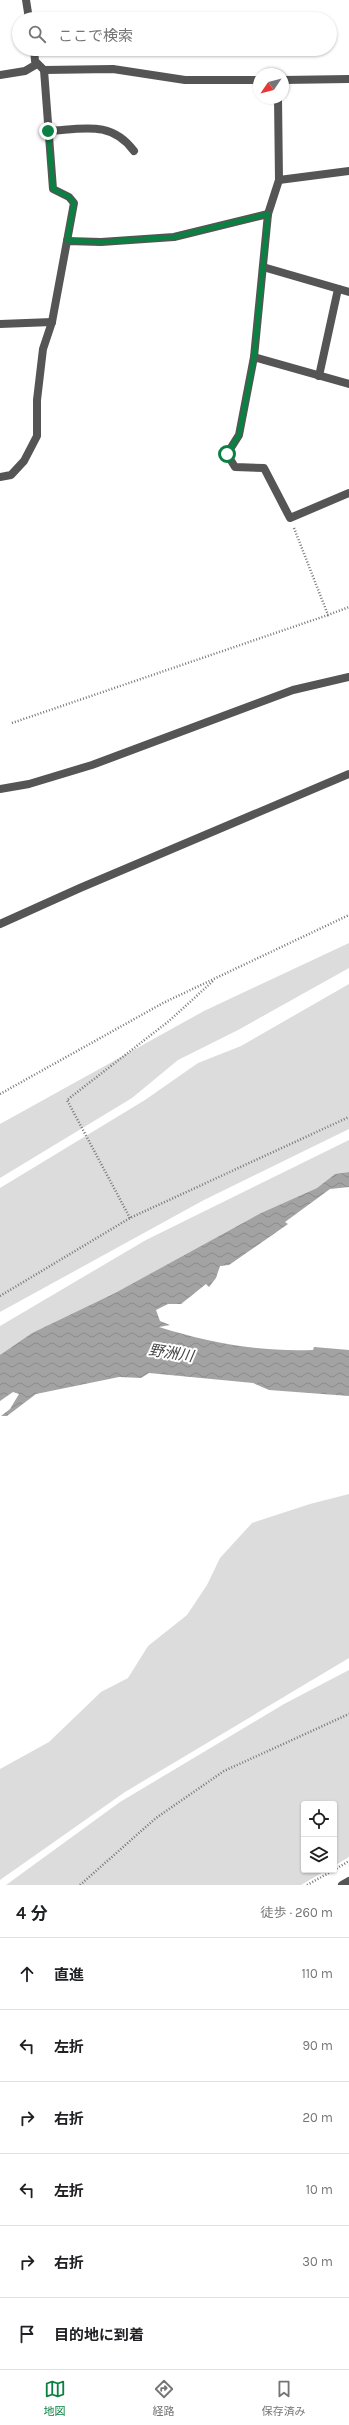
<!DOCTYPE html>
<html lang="ja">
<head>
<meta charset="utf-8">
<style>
  :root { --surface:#fff; --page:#f6f6f6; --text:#202124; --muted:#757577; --line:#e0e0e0; --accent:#0b8043 }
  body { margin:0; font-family:Karla,"Noto Sans JP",sans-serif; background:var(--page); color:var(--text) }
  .controls { position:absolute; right:12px; bottom:12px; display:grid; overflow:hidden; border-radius:4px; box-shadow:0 1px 3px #0004 }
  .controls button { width:36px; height:36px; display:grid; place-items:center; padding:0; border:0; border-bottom:1px solid var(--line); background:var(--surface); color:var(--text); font:20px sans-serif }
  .compass { position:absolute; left:253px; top:68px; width:36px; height:36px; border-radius:50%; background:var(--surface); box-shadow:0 1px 3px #0004; rotate:235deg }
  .stop { position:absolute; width:12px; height:12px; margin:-9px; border:3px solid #0b8043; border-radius:50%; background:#fff }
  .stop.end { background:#0b8043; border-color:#fff; box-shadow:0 1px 4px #0008 }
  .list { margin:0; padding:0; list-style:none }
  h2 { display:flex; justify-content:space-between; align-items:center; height:52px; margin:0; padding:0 16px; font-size:17px }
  h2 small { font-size:13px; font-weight:400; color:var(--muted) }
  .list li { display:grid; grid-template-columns:26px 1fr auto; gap:12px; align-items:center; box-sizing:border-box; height:72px; padding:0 16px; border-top:1px solid var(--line) }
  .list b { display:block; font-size:15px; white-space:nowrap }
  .list em { font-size:13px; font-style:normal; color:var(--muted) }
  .icon { flex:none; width:22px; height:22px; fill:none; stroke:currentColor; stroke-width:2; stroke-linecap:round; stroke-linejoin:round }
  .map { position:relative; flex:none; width:349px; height:1885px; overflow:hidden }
  .search { position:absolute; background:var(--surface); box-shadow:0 1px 3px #0004; left:12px; right:12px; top:12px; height:44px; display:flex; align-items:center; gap:10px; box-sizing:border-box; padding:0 14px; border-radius:22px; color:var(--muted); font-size:15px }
  .sheet { height:484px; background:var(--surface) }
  nav { display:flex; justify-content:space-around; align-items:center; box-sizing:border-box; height:56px; border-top:1px solid var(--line); background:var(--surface); font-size:11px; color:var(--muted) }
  nav a { display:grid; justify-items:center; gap:2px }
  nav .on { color:var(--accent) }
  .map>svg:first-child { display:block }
  .green { fill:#dcdcdc }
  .water { fill:url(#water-waves) }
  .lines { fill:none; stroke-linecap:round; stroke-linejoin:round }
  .path { stroke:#777; stroke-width:2.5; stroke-dasharray:1 2; stroke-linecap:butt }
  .service { stroke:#555; stroke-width:8 }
  .minor { stroke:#555; stroke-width:8 }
  .tertiary { stroke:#555; stroke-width:8 }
  .route { stroke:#0b8043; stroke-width:5 }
  .labels { text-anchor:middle; stroke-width:4; stroke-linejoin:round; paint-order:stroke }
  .water-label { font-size:15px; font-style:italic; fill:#444; stroke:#fff }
</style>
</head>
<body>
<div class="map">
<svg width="349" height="1885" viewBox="0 0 349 1885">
  <defs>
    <pattern id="water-waves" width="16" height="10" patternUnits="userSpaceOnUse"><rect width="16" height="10" fill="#a3a3a3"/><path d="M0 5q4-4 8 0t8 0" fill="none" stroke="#8b8b8b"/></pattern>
  </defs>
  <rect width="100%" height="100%" fill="#fff"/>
  <g class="green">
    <polygon points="349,943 349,968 238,1030 178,1060 132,1098 0,1178 0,1124 204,1011"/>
    <polygon points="349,984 349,1129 204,1200 0,1312 0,1188 145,1100 198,1063 241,1046"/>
    <polygon points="349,1140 349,1172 335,1174 317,1188 261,1213 115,1293 32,1333 0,1355 0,1326 146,1240"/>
    <polygon points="349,1494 349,1658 125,1792 0,1880 0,1769 49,1742 101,1692 128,1678 148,1646 187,1615 207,1585 220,1558 252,1523 310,1504"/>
    <polygon points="349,1670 349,1857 334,1866 334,1804 304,1804 304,1870 327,1870 301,1885 6,1885 120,1802 284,1704"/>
  </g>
  <path class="water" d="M349 1172V1187L330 1189 285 1222 288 1224 229 1265 220 1266 216 1278 209 1287 206 1284 181 1304H168L156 1310 160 1321 170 1325 159 1327C210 1343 259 1352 313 1350L314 1347 349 1350V1396L269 1390 253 1383 149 1373 141 1378 119 1377 36 1394 7 1416H1L10 1409 19 1394 13 1392 0 1401V1355L32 1333 115 1293 261 1213 317 1188 335 1174Z"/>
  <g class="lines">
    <g class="path">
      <polyline points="294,528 328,615 349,607"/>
      <polyline points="12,723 328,615"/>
      <polyline points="0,1094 163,1003 349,915"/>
      <polyline points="130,1218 67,1100 169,1021 213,981"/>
      <polyline points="0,1296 130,1218 349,1117"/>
      <polyline points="334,1870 349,1861"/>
      <polyline points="80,1885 156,1818 224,1771 349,1714"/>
      <polyline points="307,1885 334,1870"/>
    </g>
    <g class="service">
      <path d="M48 131C83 129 111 120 134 151"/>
      <polyline points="0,924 80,888 349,774"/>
    </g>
    <g class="minor">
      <polyline points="26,0 29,19"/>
      <polyline points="34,49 35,61 44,70 113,69 185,80 259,80"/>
      <polyline points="44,70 53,189 69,197 74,203 67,241"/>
      <polyline points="0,75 25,71 37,64"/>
      <polyline points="283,80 349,79"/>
      <polyline points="278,98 279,180 268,214 254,357 239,435 227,454 235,467 264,468 290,518 349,493"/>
      <polyline points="279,180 349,171"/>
      <polyline points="263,267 349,292"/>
      <polyline points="0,324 52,322"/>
      <polyline points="254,357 349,384"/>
      <polyline points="319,376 338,289"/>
      <polyline points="0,477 11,475 24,461 37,436 37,400 43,349 52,322 67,241 101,242 174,237 268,214"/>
      <polyline points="342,1885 349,1881"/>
    </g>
    <polyline class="tertiary" points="0,789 29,784 92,765 293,690 349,677"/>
  </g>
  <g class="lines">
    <polyline class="route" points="48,131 53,189 69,197 74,203 67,240 101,242 174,237 268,214 254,358 239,435 227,454"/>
  </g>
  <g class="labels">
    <g class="water-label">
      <text transform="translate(171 1353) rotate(9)" y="5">野洲川</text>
    </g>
  </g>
</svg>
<div class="controls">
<button><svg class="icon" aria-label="locate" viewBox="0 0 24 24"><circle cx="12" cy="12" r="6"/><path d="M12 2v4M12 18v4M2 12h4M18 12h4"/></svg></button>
<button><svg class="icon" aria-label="layers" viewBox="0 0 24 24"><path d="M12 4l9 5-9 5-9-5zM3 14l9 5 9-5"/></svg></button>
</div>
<svg class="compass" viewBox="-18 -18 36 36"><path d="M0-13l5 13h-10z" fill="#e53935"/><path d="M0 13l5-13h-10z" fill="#757577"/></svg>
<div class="stop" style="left:227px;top:454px"></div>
<div class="stop end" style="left:48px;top:131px"></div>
<div class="search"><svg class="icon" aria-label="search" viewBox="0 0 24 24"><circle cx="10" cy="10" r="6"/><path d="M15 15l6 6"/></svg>ここで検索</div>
</div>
<section class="sheet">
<h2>4 分<small>徒歩 · 260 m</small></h2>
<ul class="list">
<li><svg class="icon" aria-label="ahead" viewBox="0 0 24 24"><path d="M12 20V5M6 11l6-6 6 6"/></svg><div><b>直進</b></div><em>110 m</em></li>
<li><svg class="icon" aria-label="left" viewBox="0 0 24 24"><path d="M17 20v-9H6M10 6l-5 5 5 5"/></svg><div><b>左折</b></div><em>90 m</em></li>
<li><svg class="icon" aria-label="right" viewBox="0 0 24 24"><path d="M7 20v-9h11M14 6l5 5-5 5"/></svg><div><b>右折</b></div><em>20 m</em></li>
<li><svg class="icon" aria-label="left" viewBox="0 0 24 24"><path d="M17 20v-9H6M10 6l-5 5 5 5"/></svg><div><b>左折</b></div><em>10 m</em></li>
<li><svg class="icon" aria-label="right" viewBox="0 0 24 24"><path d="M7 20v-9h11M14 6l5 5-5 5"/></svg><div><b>右折</b></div><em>30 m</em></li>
<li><svg class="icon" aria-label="arrive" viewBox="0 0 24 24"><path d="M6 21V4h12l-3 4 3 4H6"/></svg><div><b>目的地に到着</b></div></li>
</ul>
</section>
<nav>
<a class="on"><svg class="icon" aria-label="map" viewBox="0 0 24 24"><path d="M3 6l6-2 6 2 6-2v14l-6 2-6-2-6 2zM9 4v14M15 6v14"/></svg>地図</a>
<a><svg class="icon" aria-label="directions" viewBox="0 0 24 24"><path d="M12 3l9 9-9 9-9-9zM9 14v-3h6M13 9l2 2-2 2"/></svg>経路</a>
<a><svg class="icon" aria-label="saved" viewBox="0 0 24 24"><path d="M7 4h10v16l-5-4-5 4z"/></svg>保存済み</a>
</nav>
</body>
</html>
